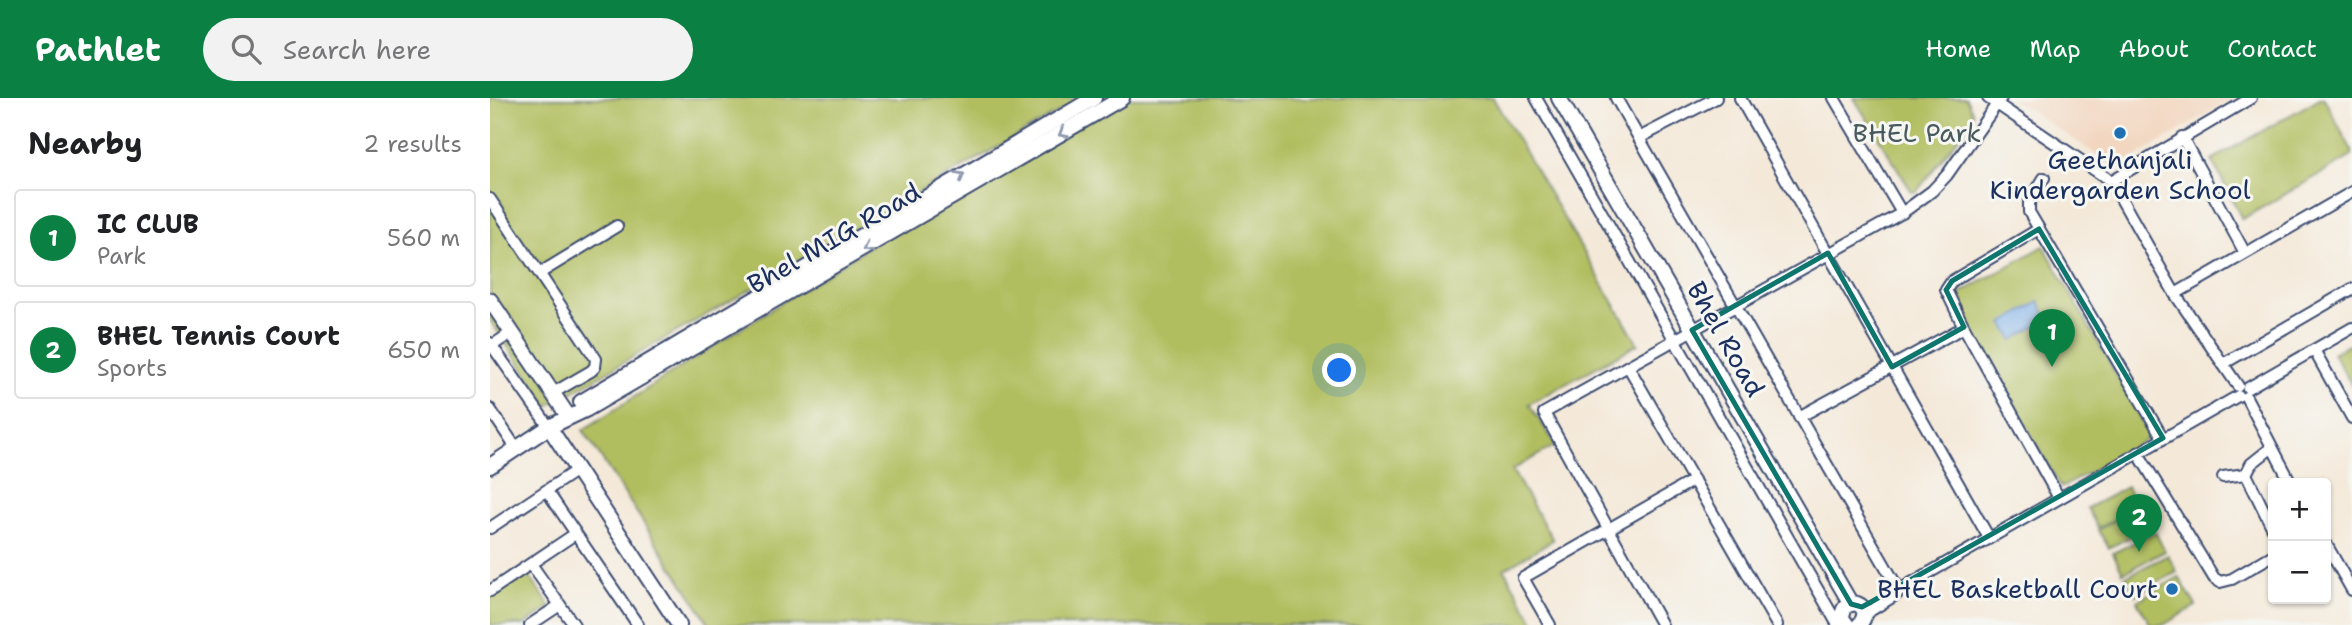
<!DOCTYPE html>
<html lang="en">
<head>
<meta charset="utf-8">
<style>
  :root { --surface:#fff; --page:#f2f2f2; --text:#202124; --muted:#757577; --line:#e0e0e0; --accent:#0b8043 }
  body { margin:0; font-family:"Shantell Sans",sans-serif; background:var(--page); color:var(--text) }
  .controls { position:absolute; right:21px; bottom:21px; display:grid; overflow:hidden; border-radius:7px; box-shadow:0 2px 5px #0004 }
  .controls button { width:63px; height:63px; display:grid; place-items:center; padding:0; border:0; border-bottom:2px solid var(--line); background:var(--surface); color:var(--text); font:35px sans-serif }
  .you { position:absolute; left:850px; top:273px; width:24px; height:24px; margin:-18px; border:5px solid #fff; border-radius:50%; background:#1a73e8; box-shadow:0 0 0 10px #1a73e833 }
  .badge { display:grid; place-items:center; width:46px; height:46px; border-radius:50%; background:var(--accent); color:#fff; font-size:23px; font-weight:700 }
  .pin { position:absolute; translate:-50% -58px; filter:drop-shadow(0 2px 4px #0008) }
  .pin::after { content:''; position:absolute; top:37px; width:24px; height:21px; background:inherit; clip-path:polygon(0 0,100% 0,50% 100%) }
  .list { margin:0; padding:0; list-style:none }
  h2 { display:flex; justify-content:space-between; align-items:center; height:91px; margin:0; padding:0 28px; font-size:30px }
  h2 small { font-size:23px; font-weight:400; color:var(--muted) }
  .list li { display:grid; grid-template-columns:46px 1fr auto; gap:21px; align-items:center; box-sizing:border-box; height:98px; margin:0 14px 14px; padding:0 14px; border:2px solid var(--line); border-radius:7px }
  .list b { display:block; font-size:26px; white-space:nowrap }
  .list p { margin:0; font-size:23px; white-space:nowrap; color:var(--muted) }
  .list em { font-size:23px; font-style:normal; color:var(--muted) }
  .icon { flex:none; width:38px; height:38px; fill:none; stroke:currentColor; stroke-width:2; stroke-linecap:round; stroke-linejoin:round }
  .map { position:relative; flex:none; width:1862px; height:527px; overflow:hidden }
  header { display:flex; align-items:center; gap:42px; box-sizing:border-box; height:98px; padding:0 35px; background:var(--accent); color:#fff }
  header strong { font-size:33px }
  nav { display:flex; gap:38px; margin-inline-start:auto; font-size:24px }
  .search { width:490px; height:63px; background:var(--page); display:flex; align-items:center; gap:18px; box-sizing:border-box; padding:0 24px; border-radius:38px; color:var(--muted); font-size:26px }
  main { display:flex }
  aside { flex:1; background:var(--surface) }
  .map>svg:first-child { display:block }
  .built { fill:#f2d5be }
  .green { fill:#b1be5f; stroke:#66765e; stroke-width:2 }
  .water { fill:#7daee8; stroke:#4c6ea3; stroke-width:2 }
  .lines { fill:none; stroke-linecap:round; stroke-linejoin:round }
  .street-casing { stroke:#3c4b70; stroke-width:14 }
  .secondary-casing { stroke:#3c4b70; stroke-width:18 }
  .street { stroke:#fff; stroke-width:10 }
  .secondary { stroke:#fff; stroke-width:14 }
  .oneway { stroke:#8d97ae }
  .marked { fill:none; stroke:#0f766e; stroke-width:5; stroke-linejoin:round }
  .poi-dot { fill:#1f6fb2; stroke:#f6f6f2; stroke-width:2.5 }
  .labels { text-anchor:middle; stroke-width:6; stroke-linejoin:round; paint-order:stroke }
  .park-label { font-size:26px; fill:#485a5e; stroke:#f6f6f2 }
  .poi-label { font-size:26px; fill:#1b2f5e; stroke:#f6f6f2 }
  .street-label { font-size:26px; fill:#1b2f5e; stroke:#f6f6f2 }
</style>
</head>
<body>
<header>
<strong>Pathlet</strong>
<div class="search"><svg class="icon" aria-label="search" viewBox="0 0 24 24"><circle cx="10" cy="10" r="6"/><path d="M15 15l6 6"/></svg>Search here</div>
<nav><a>Home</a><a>Map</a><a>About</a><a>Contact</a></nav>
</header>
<main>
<aside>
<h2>Nearby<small>2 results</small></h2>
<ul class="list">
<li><span class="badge">1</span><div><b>IC CLUB</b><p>Park</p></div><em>560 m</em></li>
<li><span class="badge">2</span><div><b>BHEL Tennis Court</b><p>Sports</p></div><em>650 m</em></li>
</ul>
</aside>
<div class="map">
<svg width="1862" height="527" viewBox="0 0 1862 527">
  <rect width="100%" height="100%" fill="#f6f6f2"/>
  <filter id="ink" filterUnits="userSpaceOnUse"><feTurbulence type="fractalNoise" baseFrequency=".0143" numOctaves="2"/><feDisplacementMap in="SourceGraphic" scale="14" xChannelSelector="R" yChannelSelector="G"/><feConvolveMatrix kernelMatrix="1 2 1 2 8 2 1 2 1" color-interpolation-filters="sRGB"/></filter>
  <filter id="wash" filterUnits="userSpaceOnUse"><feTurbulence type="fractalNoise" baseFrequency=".00686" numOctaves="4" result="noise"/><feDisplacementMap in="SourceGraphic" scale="28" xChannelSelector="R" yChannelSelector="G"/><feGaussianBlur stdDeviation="1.57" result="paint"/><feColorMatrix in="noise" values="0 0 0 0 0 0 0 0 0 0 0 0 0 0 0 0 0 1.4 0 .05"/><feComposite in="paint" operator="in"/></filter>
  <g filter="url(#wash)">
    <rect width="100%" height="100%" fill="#f4e9d9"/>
    <polygon class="built" points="1521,0 1744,0 1627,70"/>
    <g class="green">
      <polygon points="0,0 593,0 58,308 0,222"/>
      <polygon points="632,0 1003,0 1148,246 1039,306 1066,347 1022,372 1063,442 1014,471 1046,527 220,527 93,332 389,142"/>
      <polygon points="1364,0 1476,0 1483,15 1481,23 1427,93 1422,94"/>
      <polygon points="1830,0 1834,0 1862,53 1862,58 1752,121 1722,62"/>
      <polygon points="1554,148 1661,339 1571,390 1464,199"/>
      <polygon points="1862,245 1862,288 1843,255"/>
      <polygon points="1637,389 1647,409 1608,430 1597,410"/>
      <polygon points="1647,410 1658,429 1619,450 1608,432"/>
      <polygon points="1665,434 1675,453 1633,475 1623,455"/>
      <polygon points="1678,457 1687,474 1645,497 1635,479"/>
      <polygon points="36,474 61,509 34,527 0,527 0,498"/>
      <polygon points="1689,479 1706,508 1673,527 1661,527 1647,503"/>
    </g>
    <polygon class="water" points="1549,204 1558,221 1523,242 1513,225"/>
  </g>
  <g filter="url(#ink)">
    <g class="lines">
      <defs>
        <g id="street">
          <polyline points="1046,0 1348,527"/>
          <polyline points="1126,0 1409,492"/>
          <polyline points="1250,0 1499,440"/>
          <polyline points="1344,0 1412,115"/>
          <polyline points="1498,0 1621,83 1685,196 1748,288"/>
          <polyline points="1692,39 1755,155"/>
          <polyline points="1149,40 1226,0"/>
          <polyline points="1554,80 1539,105 1539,114 1673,340"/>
          <polyline points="1621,83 1761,0"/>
          <polyline points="0,101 106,261 105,269 101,273 63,295"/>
          <polyline points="1549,131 1462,183 1456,192 1474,229 1569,400"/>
          <polyline points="50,175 127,128"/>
          <polyline points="1685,196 1862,94"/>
          <polyline points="0,245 59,329"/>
          <polyline points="0,249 21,235"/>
          <polyline points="1824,252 1862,320"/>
          <polyline points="1733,266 1862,191"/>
          <polyline points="1138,268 1287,527"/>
          <polyline points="1758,290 1862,230"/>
          <polyline points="1756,299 1801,385"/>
          <polyline points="0,311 26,350"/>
          <polyline points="1309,319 1474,229"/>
          <polyline points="1781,350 1761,366 1756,376 1783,431"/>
          <polyline points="1648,355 1724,480 1730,484 1742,481 1783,457"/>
          <polyline points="1733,379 1756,376"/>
          <polyline points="57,393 148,527"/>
          <polyline points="0,430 87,372"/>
          <polyline points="1836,446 1862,492"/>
          <polyline points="41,466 84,527"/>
          <polyline points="0,493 85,436"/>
          <polyline points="1375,516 1407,496 1409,492 1748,298"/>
          <polyline points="40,527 70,507"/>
          <polyline points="1060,527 1033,480 1204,382"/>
          <polyline points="1172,527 1054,315 1412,115 1442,93 1457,77 1511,0"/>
        </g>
        <g id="secondary">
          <polyline points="1069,0 1361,506"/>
          <polyline points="0,202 78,318"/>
          <polyline points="91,304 604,0"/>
          <polyline points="59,329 189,527"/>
          <polyline points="0,368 59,329 97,311 632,0"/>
          <path d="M1357 527 1352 520C1353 494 1387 507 1369 527"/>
        </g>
      </defs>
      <use href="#street" class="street-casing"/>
      <use href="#secondary" class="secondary-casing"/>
      <use href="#street" class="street"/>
      <use href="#secondary" class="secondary"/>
    </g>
    <defs><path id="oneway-chevron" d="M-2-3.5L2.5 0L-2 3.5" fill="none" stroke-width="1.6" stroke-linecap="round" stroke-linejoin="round" transform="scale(1.75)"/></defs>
    <g class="oneway">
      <use href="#oneway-chevron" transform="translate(573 35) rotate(150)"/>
      <use href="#oneway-chevron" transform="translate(470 78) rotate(-30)"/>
      <use href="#oneway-chevron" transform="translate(377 150) rotate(150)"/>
    </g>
  </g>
  <path class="marked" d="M1549 131 1673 340 1372 509 1361 506 1202 232 1338 155 1402 269 1474 229 1456 192 1462 183Z"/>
  <g class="poi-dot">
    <circle cx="1630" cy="35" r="7"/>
    <circle cx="1682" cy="491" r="7"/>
  </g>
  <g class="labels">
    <g class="park-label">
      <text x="1427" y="44">BHEL Park</text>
    </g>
    <g class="poi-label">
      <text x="1630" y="71">Geethanjali<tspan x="1630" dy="30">Kindergarden School</tspan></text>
      <text x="1668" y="500" text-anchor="end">BHEL Basketball Court</text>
    </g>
    <g class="street-label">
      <text transform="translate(344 140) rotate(-30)" y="9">Bhel MIG Road</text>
      <text transform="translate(1236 241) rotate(60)" y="9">Bhel Road</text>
    </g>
  </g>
</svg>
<div class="controls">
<button>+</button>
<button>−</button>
</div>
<div class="you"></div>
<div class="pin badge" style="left:1562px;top:269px">1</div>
<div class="pin badge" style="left:1649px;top:454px">2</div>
</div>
</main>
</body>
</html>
